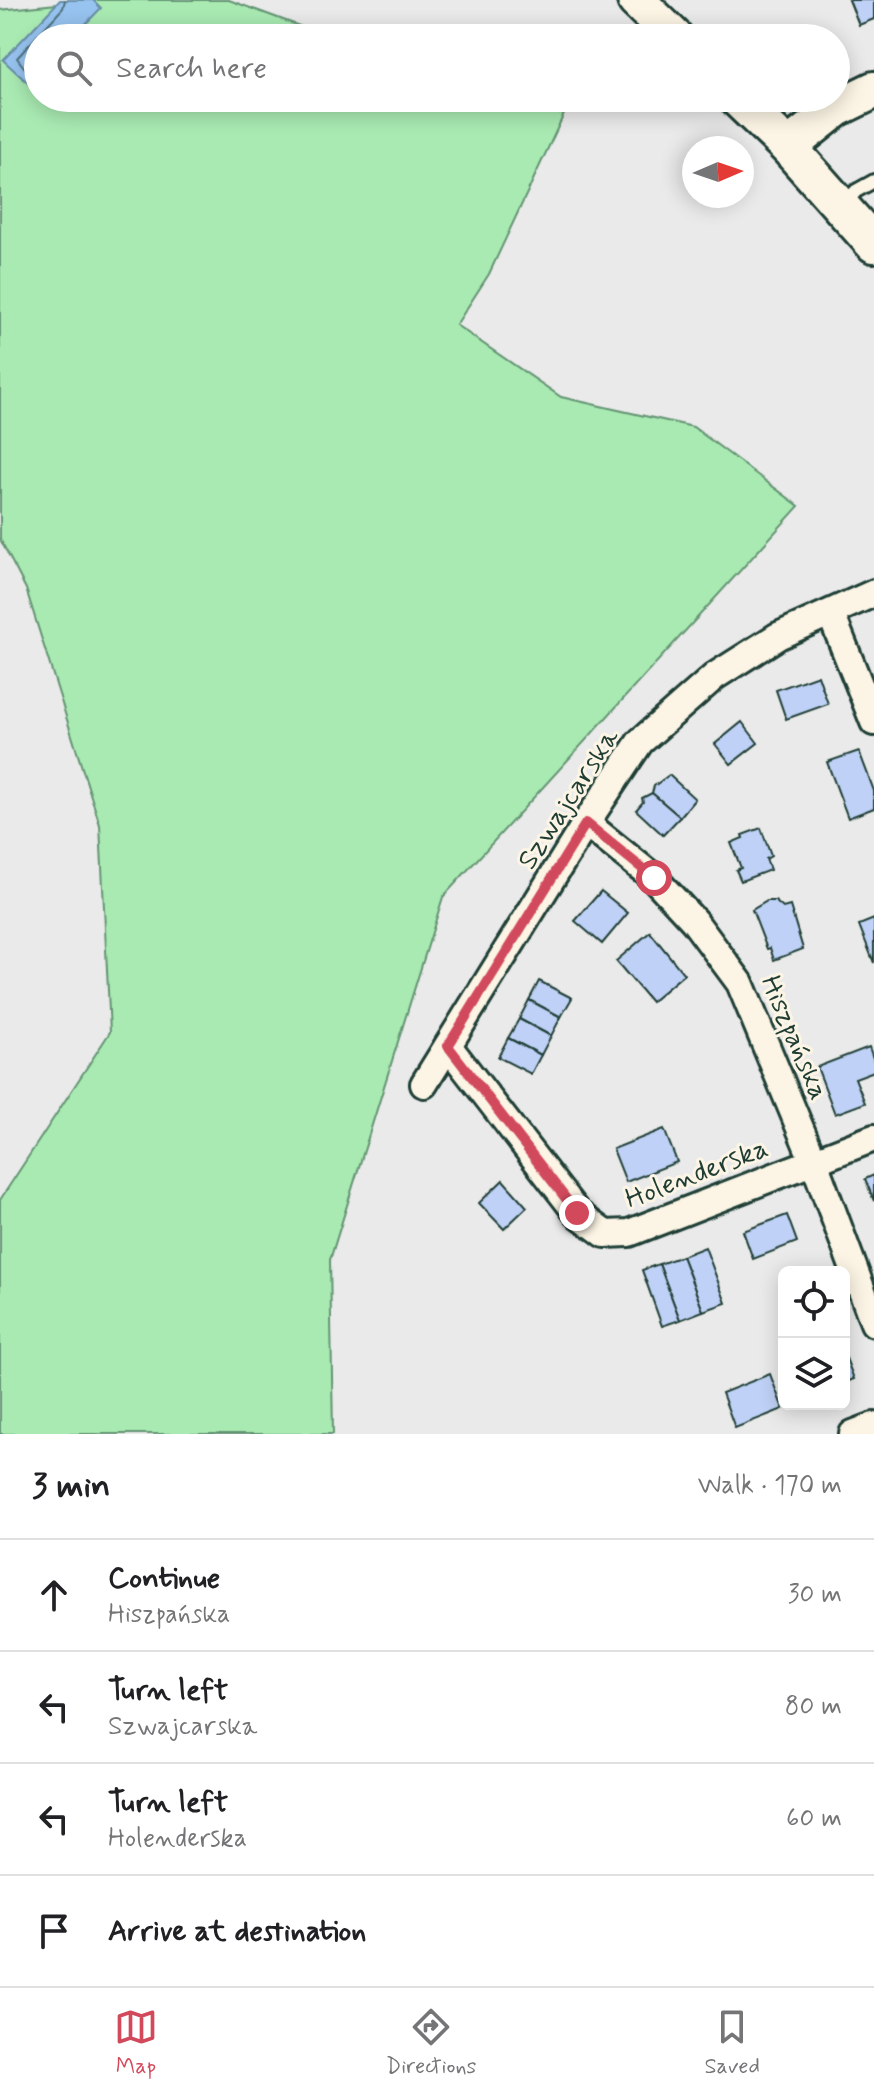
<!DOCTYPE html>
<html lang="en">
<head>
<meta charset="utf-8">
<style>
  :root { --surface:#fff; --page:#f2f2f2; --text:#202124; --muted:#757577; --line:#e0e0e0; --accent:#d1495b }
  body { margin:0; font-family:Mynerve,sans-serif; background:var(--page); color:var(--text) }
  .controls { position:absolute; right:24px; bottom:24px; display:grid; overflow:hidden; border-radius:12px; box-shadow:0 4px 20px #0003 }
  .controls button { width:72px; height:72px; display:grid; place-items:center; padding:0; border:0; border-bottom:2px solid var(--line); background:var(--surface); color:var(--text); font:40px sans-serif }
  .compass { position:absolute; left:682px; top:136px; width:72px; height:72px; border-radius:50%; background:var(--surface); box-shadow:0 4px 20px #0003; rotate:88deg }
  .stop { position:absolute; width:24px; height:24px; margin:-18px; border:6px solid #d1495b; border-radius:50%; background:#fff }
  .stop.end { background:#d1495b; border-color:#fff; box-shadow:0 2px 8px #0008 }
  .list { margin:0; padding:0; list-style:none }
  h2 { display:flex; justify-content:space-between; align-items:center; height:104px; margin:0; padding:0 32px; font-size:34px }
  h2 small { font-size:26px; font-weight:400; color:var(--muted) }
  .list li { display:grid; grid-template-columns:52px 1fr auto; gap:24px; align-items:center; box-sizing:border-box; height:112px; padding:0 32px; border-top:2px solid var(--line) }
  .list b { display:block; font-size:30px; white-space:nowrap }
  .list p { margin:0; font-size:26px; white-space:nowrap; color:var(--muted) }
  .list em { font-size:26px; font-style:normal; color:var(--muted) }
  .icon { flex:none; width:44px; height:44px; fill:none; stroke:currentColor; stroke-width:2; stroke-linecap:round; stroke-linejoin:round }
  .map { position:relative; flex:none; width:874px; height:1434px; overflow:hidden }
  .search { position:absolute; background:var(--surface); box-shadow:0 4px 20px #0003; left:24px; right:24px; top:24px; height:88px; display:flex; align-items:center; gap:20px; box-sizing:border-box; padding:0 28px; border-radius:44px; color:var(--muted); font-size:30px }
  .sheet { height:552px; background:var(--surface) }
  nav { display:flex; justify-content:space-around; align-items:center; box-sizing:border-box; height:112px; border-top:2px solid var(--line); background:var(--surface); font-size:22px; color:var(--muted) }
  nav a { display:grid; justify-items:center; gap:4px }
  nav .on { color:var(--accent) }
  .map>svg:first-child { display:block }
  .green { fill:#a9eab2; stroke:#649473; stroke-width:2 }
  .water { fill:#97c3f0; stroke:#678da5; stroke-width:2 }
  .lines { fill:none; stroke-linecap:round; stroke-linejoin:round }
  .shore { stroke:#4f737f; stroke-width:2 }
  .building { fill:#bfd1f6; stroke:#1f3d34; stroke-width:2 }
  .lane-casing { stroke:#1f3d34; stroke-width:18 }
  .street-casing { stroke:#1f3d34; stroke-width:32 }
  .secondary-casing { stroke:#1f3d34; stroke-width:42 }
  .path { stroke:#1f3d34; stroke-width:4; stroke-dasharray:2 6; stroke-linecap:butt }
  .lane { stroke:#fcf5e5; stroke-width:12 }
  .street { stroke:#fcf5e5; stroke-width:26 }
  .secondary { stroke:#fcf5e5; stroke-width:36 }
  .route { stroke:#d1495b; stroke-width:10 }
  .labels { text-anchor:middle; stroke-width:6; stroke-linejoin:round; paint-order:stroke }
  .street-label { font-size:28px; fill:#1f3d34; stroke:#fcf5e5 }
</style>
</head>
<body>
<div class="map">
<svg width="874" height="1434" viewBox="0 0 874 1434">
  <rect width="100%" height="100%" fill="#eaeaea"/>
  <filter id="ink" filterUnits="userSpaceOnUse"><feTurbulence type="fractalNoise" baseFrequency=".0125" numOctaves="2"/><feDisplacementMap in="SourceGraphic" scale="16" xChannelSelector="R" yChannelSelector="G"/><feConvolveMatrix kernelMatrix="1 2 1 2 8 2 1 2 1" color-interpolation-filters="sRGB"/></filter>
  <g filter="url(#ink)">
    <polygon class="green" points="95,0 229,0 332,38 38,38 38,98 436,98 564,114 489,274 456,325 561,397 693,427 799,506 443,897 330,1260 333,1434 0,1434 0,1200 110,1032 100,825 26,589 0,539 0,10"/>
    <polygon class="water" points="60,0 93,0 101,8 72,38 38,38 38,75 29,84 3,60"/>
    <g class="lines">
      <polyline class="shore" points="38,70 27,71 17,58 63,8 65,0"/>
    </g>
    <g class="building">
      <polygon points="849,0 874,0 874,19 859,25"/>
      <polygon points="818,675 828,704 786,719 776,690"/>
      <polygon points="742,722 758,743 731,764 715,744"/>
      <polygon points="859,751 874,791 874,808 848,818 827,762"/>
      <polygon points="669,775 695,799 680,817 652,793 654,786"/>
      <polygon points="652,793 680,817 663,835 636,810 643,802 642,798"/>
      <polygon points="761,828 771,856 766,859 770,870 741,881 736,870 741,868 731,843 743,838 742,835"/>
      <polygon points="601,891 628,913 602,944 575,921"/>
      <polygon points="767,901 775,901 783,908 790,906 803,949 774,960 770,948 767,949 752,910"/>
      <polygon points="874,919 874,963 859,925"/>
      <polygon points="650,932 684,974 651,1002 616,961"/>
      <polygon points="539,981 572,998 561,1017 529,1000"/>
      <polygon points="529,1000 561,1017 551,1036 519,1019"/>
      <polygon points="519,1019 551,1036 541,1055 508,1038"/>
      <polygon points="508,1038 541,1055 531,1074 498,1057"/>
      <polygon points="869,1047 874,1061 874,1071 855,1078 865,1103 835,1114 817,1067"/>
      <polygon points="664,1129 677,1162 626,1182 613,1149"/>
      <polygon points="874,1175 874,1201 865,1179"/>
      <polygon points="503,1180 527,1207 504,1229 479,1203"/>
      <polygon points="787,1215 797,1242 753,1259 743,1231"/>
      <polygon points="705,1247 726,1303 703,1311 682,1256"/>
      <polygon points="682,1256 703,1311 680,1320 659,1264"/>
      <polygon points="659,1264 680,1320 662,1326 642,1270"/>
      <polygon points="844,1353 854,1379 844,1383"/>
      <polygon points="770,1374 783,1409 735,1428 722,1393"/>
    </g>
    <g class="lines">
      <defs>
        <polyline id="lane" points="845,203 856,191 874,181"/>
        <g id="street">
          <polyline points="831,614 874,722"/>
          <polyline points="586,823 654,878 694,921 740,983 814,1162 874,1323"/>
          <polyline points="448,1046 577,1213 605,1234 629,1233 874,1138"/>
          <polyline points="424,1084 586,823 640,742 715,676 778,636 874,593"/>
          <polyline points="853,1434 874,1426"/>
        </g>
        <g id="secondary">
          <polyline points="636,0 675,38"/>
          <polyline points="737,98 788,147 874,244"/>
          <polyline points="788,147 837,108 874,90"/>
        </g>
      </defs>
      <use href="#lane" class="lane-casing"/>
      <use href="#street" class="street-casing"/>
      <use href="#secondary" class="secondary-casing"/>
      <polyline class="path" points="783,104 799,98"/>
      <use href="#lane" class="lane"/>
      <use href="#street" class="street"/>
      <use href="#secondary" class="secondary"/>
    </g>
  </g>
  <g class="lines" filter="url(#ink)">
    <polyline class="route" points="577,1213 448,1046 586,823 654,878"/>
  </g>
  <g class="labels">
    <g class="street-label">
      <text transform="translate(567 798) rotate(-57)" y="10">Szwajcarska</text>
      <text transform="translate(796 1037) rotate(67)" y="10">Hiszpańska</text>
      <text transform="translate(696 1172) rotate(-21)" y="10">Holenderska</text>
    </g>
  </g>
</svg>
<div class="controls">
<button><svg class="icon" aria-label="locate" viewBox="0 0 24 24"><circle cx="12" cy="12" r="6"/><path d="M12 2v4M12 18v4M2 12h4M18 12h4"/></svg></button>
<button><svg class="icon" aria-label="layers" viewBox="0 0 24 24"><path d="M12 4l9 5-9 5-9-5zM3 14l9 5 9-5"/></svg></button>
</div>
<svg class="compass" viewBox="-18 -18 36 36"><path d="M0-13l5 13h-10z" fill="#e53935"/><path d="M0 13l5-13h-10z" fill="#757577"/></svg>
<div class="stop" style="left:654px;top:878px"></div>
<div class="stop end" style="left:577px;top:1213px"></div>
<div class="search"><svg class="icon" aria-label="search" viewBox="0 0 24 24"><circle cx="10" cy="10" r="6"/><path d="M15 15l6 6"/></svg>Search here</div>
</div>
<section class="sheet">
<h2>3 min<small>Walk · 170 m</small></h2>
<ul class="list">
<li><svg class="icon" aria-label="ahead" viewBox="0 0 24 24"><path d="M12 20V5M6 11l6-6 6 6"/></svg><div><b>Continue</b><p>Hiszpańska</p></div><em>30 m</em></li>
<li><svg class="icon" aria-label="left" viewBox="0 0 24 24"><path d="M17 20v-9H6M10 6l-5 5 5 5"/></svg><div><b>Turn left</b><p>Szwajcarska</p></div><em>80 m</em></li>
<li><svg class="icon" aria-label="left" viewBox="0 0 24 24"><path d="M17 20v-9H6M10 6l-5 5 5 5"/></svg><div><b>Turn left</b><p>Holenderska</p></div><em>60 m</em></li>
<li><svg class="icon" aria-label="arrive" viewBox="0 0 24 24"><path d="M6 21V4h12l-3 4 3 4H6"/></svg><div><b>Arrive at destination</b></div></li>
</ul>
</section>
<nav>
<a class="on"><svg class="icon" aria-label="map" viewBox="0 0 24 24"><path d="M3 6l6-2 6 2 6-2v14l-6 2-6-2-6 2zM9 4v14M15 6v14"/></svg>Map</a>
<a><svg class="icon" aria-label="directions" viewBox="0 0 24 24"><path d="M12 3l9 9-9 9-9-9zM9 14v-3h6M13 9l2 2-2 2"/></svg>Directions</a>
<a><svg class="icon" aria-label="saved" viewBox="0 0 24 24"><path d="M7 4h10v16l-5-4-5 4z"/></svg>Saved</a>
</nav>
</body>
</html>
